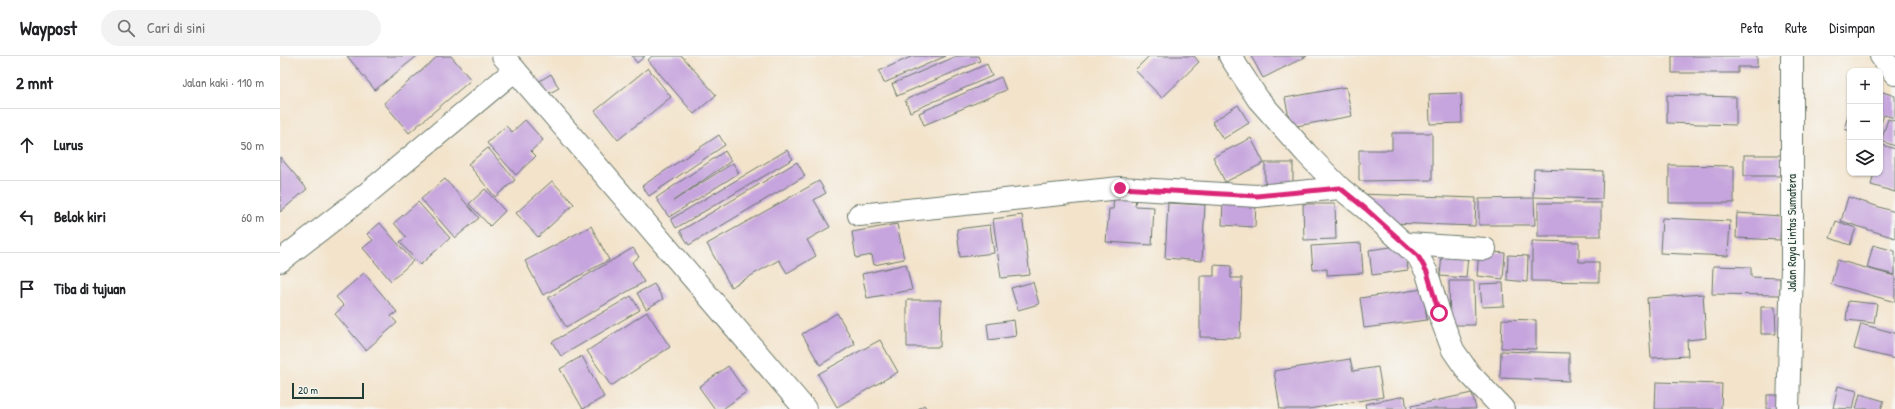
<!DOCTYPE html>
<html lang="id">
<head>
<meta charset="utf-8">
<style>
  :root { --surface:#fff; --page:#f2f2f2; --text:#202124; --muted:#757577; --line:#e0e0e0 }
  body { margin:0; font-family:"Patrick Hand",sans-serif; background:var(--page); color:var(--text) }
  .controls { position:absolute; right:12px; top:12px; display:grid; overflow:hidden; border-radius:8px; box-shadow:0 1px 3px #0004 }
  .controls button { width:36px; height:36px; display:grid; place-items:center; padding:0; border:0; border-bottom:1px solid var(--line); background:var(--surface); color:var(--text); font:20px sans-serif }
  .scale { position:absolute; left:12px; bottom:10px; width:72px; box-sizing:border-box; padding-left:4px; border:2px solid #1f3d34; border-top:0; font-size:11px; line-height:14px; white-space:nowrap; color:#1f3d34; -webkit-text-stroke:3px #f6f6f2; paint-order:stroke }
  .stop { position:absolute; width:12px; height:12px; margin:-9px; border:3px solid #db2777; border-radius:50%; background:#fff }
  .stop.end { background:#db2777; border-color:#fff; box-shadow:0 1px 4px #0008 }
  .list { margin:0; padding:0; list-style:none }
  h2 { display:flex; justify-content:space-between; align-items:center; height:52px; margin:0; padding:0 16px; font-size:17px }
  h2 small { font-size:13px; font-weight:400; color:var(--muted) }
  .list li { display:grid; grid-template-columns:26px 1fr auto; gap:12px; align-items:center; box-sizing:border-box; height:72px; padding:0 16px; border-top:1px solid var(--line) }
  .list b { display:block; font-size:15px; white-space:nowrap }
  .list em { font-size:13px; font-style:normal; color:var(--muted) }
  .icon { flex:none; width:22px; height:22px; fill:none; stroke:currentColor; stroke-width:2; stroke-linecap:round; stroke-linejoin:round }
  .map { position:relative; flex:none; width:1615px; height:353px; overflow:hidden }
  header { display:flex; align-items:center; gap:24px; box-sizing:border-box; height:56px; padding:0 20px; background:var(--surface); border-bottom:1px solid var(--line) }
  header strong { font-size:19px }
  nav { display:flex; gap:22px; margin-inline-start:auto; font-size:14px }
  .search { width:280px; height:36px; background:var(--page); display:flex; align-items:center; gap:10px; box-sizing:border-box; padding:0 14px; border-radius:22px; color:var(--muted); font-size:15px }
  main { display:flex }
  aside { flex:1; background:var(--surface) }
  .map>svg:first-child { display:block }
  .building { fill:#c6a4dd }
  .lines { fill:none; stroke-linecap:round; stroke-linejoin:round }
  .minor-casing { stroke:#697769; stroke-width:24 }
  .highway-casing { stroke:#697769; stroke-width:24 }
  .minor { stroke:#fff; stroke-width:22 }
  .highway { stroke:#fff; stroke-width:22 }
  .route { stroke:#db2777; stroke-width:5 }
  .labels { text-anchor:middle; stroke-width:3; stroke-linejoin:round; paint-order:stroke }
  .street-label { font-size:12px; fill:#1f3d34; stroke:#f6f6f2 }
</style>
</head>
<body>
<header>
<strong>Waypost</strong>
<div class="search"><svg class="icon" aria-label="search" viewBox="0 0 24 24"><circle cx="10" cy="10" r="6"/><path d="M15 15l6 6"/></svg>Cari di sini</div>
<nav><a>Peta</a><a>Rute</a><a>Disimpan</a></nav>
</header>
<main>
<aside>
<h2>2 mnt<small>Jalan kaki · 110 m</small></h2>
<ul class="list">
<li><svg class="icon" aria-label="ahead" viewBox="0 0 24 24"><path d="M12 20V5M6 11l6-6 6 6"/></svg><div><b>Lurus</b></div><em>50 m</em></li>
<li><svg class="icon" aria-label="left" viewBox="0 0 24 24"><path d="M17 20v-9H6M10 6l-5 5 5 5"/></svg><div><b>Belok kiri</b></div><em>60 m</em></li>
<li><svg class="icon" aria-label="arrive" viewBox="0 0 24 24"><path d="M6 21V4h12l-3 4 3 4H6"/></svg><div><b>Tiba di tujuan</b></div></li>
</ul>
</aside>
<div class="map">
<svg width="1615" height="353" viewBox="0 0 1615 353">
  <rect width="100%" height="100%" fill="#f6f6f2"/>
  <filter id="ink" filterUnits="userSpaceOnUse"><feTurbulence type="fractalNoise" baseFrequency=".025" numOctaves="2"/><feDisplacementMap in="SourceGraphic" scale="8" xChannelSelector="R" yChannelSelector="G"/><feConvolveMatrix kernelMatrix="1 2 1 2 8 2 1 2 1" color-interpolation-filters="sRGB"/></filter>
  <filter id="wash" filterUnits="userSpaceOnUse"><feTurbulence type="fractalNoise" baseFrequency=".012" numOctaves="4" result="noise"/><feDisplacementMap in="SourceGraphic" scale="16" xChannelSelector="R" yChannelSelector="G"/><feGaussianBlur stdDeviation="0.9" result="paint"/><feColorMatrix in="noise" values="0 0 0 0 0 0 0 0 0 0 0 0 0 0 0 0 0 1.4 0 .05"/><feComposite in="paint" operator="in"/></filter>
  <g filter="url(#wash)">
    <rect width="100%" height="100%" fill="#f3e3cb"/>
    <g id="blocks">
      <g class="building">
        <polygon points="67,0 137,0 95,34"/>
        <polygon points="158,0 171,0 191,24 129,77 104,47"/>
        <polygon points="352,0 365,0 357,7"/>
        <polygon points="372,0 402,0 436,39 414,58 368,4"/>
        <polygon points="633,0 666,0 604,27 599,15"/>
        <polygon points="677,0 698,0 700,5 617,40 612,28"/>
        <polygon points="869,0 914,0 919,6 882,42 855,14"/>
        <polygon points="971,0 1027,0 983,22"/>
        <polygon points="1392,0 1477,0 1477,11 1458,11 1458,17 1392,17"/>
        <polygon points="707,8 712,20 630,56 625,44"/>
        <polygon points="368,12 391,41 338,84 315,55"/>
        <polygon points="271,18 279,32 266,39 258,26"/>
        <polygon points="721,21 726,34 644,69 639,57"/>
        <polygon points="1066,31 1072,60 1011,71 1005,42"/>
        <polygon points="1600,35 1615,40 1615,62 1604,59 1600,70"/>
        <polygon points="1181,37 1182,67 1150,68 1149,38"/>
        <polygon points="1387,39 1456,41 1456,69 1387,67"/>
        <polygon points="958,49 969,67 943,83 932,66"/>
        <polygon points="1570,53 1570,75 1564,73"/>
        <polygon points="1608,63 1615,65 1615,90 1601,85"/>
        <polygon points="245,64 263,84 251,95 256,100 236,119 207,87 226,70 232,76"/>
        <polygon points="1112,77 1152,77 1152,124 1079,125 1079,94 1112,94"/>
        <polygon points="439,79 445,89 369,140 362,130"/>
        <polygon points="971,82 984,107 945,126 933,101"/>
        <polygon points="1603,89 1615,93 1615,136 1591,129 1594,117 1600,117 1600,98"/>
        <polygon points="208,92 235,124 215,141 188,108"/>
        <polygon points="507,94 513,103 396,172 391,163"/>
        <polygon points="445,95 451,105 393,145 453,107 459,117 389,161 376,142"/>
        <rect x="1464" y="99" width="37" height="21"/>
        <polygon points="0,101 27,133 0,156"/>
        <polygon points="517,106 525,120 409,189 400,175"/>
        <rect x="985" y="107" width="28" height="23"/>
        <polygon points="1389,109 1454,110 1454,147 1389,147"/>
        <polygon points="1254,113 1323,115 1322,143 1253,141"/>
        <polygon points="165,123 199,162 175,182 141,143"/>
        <polygon points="272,125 294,148 258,181 236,157"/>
        <polygon points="539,125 546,137 534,144 550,171 527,184 536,200 507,217 499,204 451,231 427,188"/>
        <polygon points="205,133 225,155 210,170 189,148"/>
        <polygon points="1078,138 1196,142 1195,170 1111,167"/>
        <polygon points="834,140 856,142 855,150 874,151 872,189 826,186 829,153 833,153"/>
        <polygon points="1568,141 1615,156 1615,182 1561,165"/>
        <polygon points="1254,142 1255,169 1199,169 1199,143"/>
        <polygon points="943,143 976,145 975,171 942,169"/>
        <polygon points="138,146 170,182 140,209 120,186 126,181 114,167"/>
        <polygon points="888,147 925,149 922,205 885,202"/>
        <rect x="1258" y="147" width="63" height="33"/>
        <polygon points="1023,148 1055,148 1056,183 1024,184"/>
        <polygon points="1457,157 1501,160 1500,184 1456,182"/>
        <polygon points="742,159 750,219 721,222 713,163"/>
        <polygon points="1382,162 1450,165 1448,200 1380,197"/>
        <polygon points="1556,165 1576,172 1570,189 1550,182"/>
        <polygon points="100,167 133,205 111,225 83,192 93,184 87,178"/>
        <polygon points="617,168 624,203 594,209 592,199 576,202 572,176"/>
        <polygon points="710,169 714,197 680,201 677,173"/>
        <polygon points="311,170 329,204 263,239 245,205"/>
        <polygon points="1252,185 1299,186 1299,206 1319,206 1319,226 1252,225"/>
        <polygon points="1081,187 1083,217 1047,219 1047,213 1033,214 1031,190"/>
        <polygon points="1125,189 1128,214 1092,219 1089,194"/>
        <polygon points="1593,189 1615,195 1615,219 1587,212"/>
        <polygon points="353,192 359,201 352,206 364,226 286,271 268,242"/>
        <polygon points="1199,195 1225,197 1223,223 1197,220"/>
        <polygon points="1162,197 1188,199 1186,222 1160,220"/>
        <polygon points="1228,199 1248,200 1247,226 1227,224"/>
        <polygon points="1557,204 1615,220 1615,246 1551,228"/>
        <polygon points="626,208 632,234 587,242 582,218"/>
        <polygon points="934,209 951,210 951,222 962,222 960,282 920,281 920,220 934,220"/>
        <polygon points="1433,210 1471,211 1471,221 1500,222 1500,239 1432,238"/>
        <polygon points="84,217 117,256 111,260 117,267 86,294 55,258 64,250 56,241"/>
        <polygon points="1169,225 1194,225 1195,269 1170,269"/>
        <polygon points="753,226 759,248 738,254 731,232"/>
        <polygon points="1223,227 1224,250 1202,251 1200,228"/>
        <polygon points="374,228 383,243 366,253 357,237"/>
        <polygon points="1143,233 1147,264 1084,272 1080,242"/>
        <polygon points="1423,238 1426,282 1407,284 1408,300 1371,302 1367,242"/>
        <polygon points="351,240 360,254 281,300 272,286"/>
        <polygon points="627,244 661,244 660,291 627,291"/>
        <polygon points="1568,245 1597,248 1594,267 1566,264"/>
        <polygon points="1481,251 1495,251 1496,278 1481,278"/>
        <polygon points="367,256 390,291 331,330 307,295"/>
        <polygon points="557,257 575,288 540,309 522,278"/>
        <polygon points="1222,263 1256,264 1256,293 1221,292"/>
        <polygon points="734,264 736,280 709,284 707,268"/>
        <polygon points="1581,268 1615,277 1615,303 1574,293"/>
        <polygon points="600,284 618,316 557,351 538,318"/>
        <polygon points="1221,295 1289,297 1289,325 1220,322"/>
        <polygon points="302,300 324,341 303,353 280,313"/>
        <polygon points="1070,303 1073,315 1098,311 1103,341 1028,353 1000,353 994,315"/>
        <polygon points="448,310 466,336 443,353 435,353 419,331"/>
        <polygon points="1376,326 1442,328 1441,353 1375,353"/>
        <polygon points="1558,330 1577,335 1573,353 1553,352"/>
        <polygon points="1192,337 1196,353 1132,353 1131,350"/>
        <polygon points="1580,338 1604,345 1601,353 1576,353"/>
        <rect x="1487" y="339" width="18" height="14"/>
        <polygon points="1125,340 1127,353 1086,353 1085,348"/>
        <polygon points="644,349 647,353 638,353"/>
      </g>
    </g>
  </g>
  <g filter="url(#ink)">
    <use href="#blocks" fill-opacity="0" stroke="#697769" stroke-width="1"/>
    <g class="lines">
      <defs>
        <g id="minor">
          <polyline points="223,0 525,353"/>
          <polyline points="950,0 978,43 1026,97 1060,132 1086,153 1138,200 1147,217 1159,257 1173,294 1189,317 1223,353"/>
          <polyline points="1601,0 1615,18"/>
          <polyline points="579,159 840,132 977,140 1060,132"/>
          <polyline points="1128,188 1205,193"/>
          <polyline points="0,205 84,140 235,14"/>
        </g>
        <polyline id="highway" points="1508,353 1512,211 1512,0"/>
      </defs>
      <use href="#minor" class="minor-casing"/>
      <use href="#highway" class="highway-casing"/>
      <use href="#minor" class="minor"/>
      <use href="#highway" class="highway"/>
    </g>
  </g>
  <g class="lines" filter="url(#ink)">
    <polyline class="route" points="840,132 977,140 1060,132 1086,153 1138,200 1147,216 1159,257"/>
  </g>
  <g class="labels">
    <g class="street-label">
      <text transform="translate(1512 177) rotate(-90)" y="4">Jalan Raya Lintas Sumatera</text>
    </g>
  </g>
</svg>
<div class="controls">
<button>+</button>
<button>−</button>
<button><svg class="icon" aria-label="layers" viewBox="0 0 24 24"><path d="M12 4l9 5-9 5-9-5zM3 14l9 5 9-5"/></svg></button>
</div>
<div class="scale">20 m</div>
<div class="stop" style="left:1159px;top:257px"></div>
<div class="stop end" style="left:840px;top:132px"></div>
</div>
</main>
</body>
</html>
